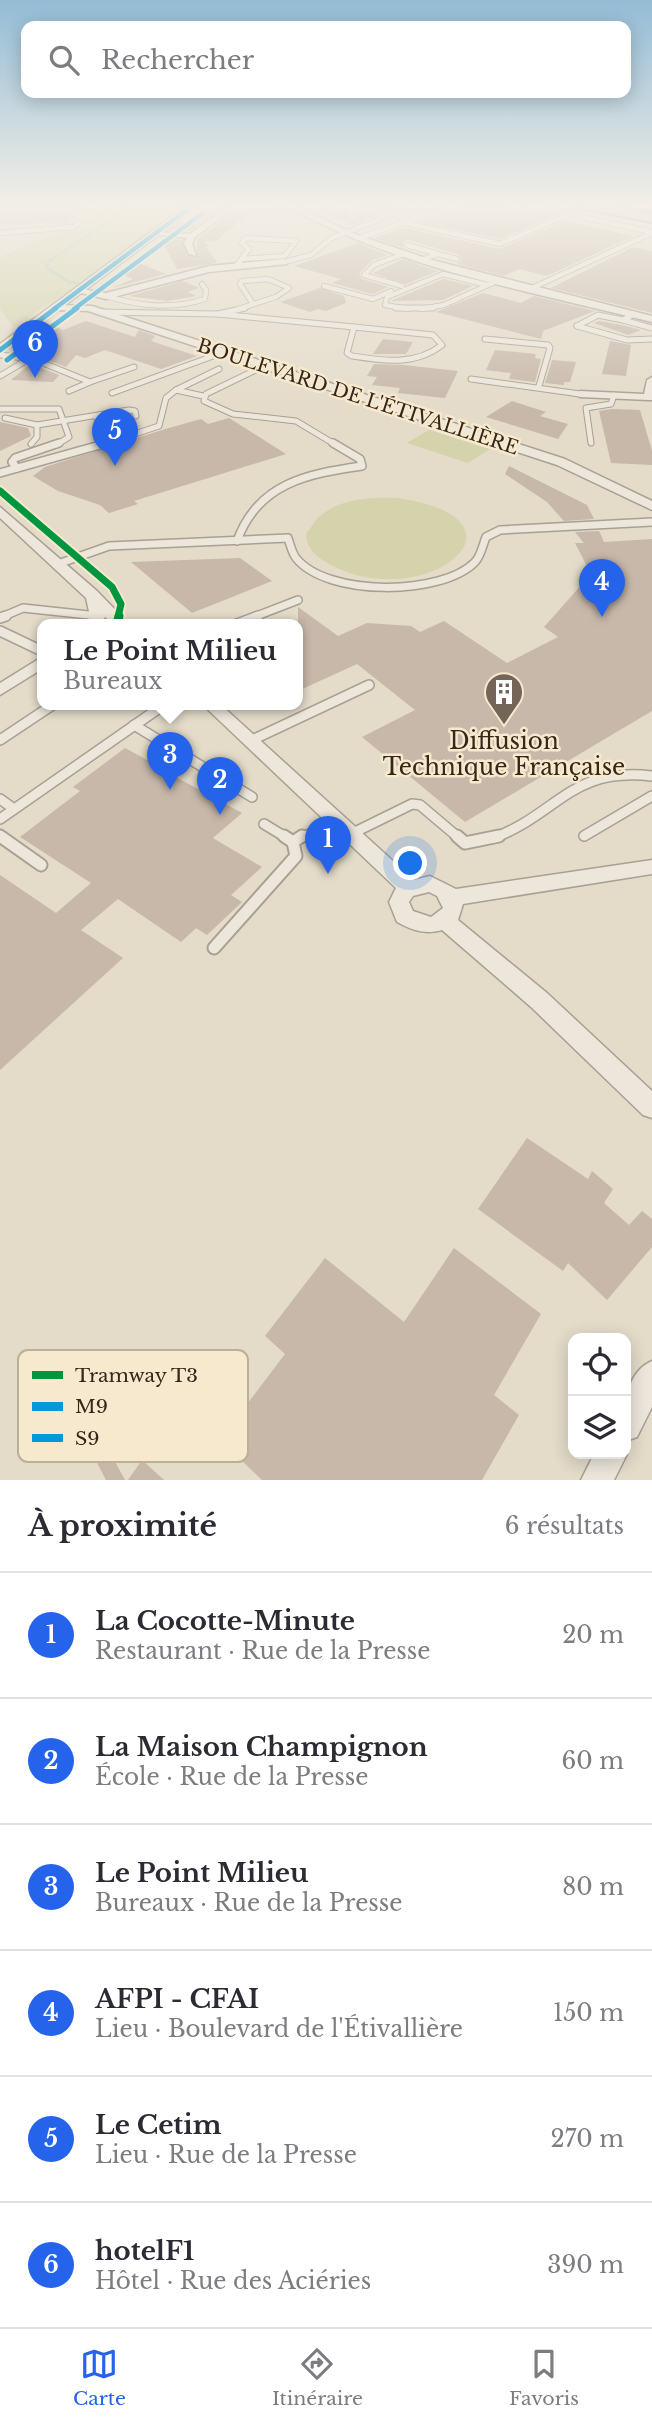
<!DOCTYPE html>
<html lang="fr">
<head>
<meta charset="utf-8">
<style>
  :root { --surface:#fff; --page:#f2f2f3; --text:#2b2b33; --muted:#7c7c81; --line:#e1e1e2; --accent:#2563eb }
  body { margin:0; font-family:"Libre Baskerville",serif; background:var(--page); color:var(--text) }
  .controls { position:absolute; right:21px; bottom:21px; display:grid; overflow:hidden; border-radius:14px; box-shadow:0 4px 18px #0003 }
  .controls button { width:63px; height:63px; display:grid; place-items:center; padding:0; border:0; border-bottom:2px solid var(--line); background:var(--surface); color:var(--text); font:35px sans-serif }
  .you { position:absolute; left:411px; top:864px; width:24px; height:24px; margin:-18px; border:5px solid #fff; border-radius:50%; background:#1a73e8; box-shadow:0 0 0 10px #1a73e833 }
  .badge { display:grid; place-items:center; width:46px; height:46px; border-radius:50%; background:var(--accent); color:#fff; font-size:23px; font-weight:700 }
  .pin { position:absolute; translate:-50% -58px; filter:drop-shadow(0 2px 4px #0008) }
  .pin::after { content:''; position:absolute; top:37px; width:24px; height:21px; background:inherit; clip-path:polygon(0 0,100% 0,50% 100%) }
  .popup { position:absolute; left:37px; top:619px; width:266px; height:91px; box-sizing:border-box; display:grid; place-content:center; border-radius:14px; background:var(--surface); filter:drop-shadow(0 2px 5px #0005); font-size:23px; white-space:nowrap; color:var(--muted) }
  .popup b { font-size:26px; color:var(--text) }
  .popup::after { content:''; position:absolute; left:50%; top:100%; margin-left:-14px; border:14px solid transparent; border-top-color:var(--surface) }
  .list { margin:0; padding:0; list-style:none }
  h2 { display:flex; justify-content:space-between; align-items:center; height:91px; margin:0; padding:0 28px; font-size:30px }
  h2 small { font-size:23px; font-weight:400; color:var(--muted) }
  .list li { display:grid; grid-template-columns:46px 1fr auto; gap:21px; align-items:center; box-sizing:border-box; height:126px; padding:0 28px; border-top:2px solid var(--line) }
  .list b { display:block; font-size:26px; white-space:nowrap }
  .list p { margin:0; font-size:23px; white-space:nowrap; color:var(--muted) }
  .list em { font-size:23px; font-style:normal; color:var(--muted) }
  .icon { flex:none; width:38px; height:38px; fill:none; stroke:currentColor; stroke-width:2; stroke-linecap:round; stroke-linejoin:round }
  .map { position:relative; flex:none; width:652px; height:1480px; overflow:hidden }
  .search { position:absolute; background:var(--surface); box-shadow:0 4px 18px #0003; left:21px; right:21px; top:21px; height:77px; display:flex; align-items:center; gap:18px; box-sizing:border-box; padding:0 24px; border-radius:14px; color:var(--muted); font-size:26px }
  .sheet { height:847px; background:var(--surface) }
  nav { display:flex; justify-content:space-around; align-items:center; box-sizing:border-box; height:98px; border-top:2px solid var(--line); background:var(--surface); font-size:19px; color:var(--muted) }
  nav a { display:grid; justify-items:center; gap:4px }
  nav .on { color:var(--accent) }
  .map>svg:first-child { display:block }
  .green { fill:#d4d3ab }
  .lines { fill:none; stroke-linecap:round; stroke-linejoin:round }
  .stream { stroke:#b5c8bc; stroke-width:2.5 }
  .building { fill:#c7b8aa }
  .service-far4-casing { stroke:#a8a093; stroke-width:6 }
  .service-far3-casing { stroke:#a8a093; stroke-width:7 }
  .service-far2-casing { stroke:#a8a093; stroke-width:10 }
  .service-far1-casing { stroke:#a8a093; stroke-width:12 }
  .service-casing { stroke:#a8a093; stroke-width:15 }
  .minor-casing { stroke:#a8a093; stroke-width:3 }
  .tertiary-casing { stroke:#a8a093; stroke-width:3 }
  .motorway-casing { stroke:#8e8579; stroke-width:4 }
  .service-far4 { stroke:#ece6db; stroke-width:4.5 }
  .service-far3 { stroke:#ece6db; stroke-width:5 }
  .service-far2 { stroke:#ece6db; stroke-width:7 }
  .service-far1 { stroke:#ece6db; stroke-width:9 }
  .service { stroke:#ece6db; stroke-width:11 }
  .minor { fill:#ece6db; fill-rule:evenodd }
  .tertiary { fill:#ece6db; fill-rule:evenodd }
  .motorway { fill:#d6cbba; fill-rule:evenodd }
  .bus-1-far1-casing { stroke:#f6e9cd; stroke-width:7 }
  .bus-1-casing { stroke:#f6e9cd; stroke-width:9 }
  .bus-2-far1-casing { stroke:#f6e9cd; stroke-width:7 }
  .bus-2-casing { stroke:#f6e9cd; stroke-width:9 }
  .bus-1-far1 { stroke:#0399d9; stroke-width:4.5 }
  .bus-1 { stroke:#0399d9; stroke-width:5 }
  .bus-2-far1 { stroke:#0399d9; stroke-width:4.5 }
  .bus-2 { stroke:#0399d9; stroke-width:5 }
  .tram-1-far1-casing { stroke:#f6e9cd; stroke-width:11 }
  .tram-1-casing { stroke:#f6e9cd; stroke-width:14 }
  .tram-1-far1 { stroke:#009640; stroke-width:7 }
  .tram-1 { stroke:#009640; stroke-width:9 }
  .labels { text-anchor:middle; stroke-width:5; stroke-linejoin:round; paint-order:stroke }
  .far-street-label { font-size:19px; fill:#36271b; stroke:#f6e9cd }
  .poi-label { font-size:23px; fill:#36271b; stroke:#f6e9cd }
  .key { fill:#f6e9cd; stroke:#bcaf98; stroke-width:2 }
  .key-label { font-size:19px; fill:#36271b }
</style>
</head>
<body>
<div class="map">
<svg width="652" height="1480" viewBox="0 0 652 1480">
  <rect width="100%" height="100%" fill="#e4dbc9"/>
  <g class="green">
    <polygon points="106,203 187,203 81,283 13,327 0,309 0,257 56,233 85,225"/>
    <polygon points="429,430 490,449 468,463 407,443"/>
    <path d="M397 498C544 519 426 615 331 565 318 558 306 549 306 533 312 528 314 521 320 516 342 498 371 497 397 498Z"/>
  </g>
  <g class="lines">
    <polyline class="stream" points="77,283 69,282 47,268 48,262 113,219 128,203"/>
  </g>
  <g class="building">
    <polygon points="0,203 90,203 68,223 36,222 32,225 0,224"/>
    <polygon points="346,203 408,203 352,225 320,210 345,212 349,219 361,212 360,206"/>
    <polygon points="466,203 493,203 553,216 500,239 421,222 463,208"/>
    <polygon points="204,211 216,212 189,231 169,230 178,223 191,222"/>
    <polygon points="233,213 247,214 215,242 205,241 209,247 205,246 217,263 177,269 160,238 183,240 187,255 197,258 197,239"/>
    <polygon points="565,221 634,236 547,276 519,269 504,276 457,264 462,260 458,254 408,240 403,242 403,248 374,238 404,228 500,249"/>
    <polygon points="358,243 388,255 371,261 359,274 362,279 388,287 373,294 332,283 341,279 294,266"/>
    <polygon points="633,247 652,251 652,313 551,288"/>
    <polygon points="403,259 434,270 438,271 406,284 373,273"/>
    <polygon points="139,263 166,274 112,288 133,279 124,275"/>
    <polygon points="443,279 473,286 443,300 391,301"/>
    <polygon points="183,281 199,288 188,292 196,296 167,301 129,296"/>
    <polygon points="320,288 344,296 346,303 326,311 318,309 310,312 280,302"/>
    <polygon points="483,293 521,303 534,296 595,311 543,331 541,339 436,312"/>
    <polygon points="86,321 135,337 139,330 155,336 151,341 197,356 161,369 105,350 85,358 76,355 66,367 34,355 46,339 43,332 56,327 63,330"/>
    <polygon points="599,321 622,325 641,330 628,335 594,323"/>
    <polygon points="383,339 413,342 406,354 373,354"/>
    <polygon points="610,341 631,345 626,376 602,374"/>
    <polygon points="495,350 536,354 535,358 541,359 535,382 509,379 511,373 486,370"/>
    <polygon points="552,360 576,362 570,382 564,382 564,385 545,383"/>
    <polygon points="374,364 404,365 458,371 445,398 398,393 400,388 372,385 377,377 367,376"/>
    <polygon points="29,365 41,368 59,375 53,382 11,380"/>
    <polygon points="512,401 546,412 540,416 568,424 558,439 486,417"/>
    <polygon points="612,409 640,410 652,451 652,465 611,463 599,411"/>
    <polygon points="229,418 286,454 134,501 138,504 109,513 100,505 58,491 33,476 45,467 162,430 201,419 208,424"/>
    <polygon points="0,422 28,428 31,436 0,451"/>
    <polygon points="509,466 587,505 594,519 564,521 547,502 505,474"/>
    <polygon points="599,531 604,542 652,539 652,711 465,822 362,737 415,710 357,664 298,691 298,607 338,636 367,623 411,626 420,632 444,621 507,663 558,637 544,627 591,574 575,543 584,543 575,532"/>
    <polygon points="240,558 272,581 192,613 131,562"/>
    <polygon points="125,748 151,762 166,757 175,761 174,776 242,813 213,838 262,867 231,895 242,902 207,935 196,928 181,942 118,899 81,930 123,958 0,1070 0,875 56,913 91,883 20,837 80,791 73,787"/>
    <polygon points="527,1138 588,1179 592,1171 613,1189 604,1203 629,1225 642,1211 652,1219 652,1247 607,1300 568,1263 563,1271 478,1209"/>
    <polygon points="454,1248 541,1314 494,1395 519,1415 482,1480 262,1480 220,1440 285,1354 265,1336 325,1258 404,1322"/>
    <polygon points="107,1447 125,1480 106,1480 93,1455"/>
    <polygon points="142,1460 164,1480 128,1480"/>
  </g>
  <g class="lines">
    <defs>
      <g id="service-far4">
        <polyline points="329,204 357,210 349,214"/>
        <polyline points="290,206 301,203"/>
        <polyline points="302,210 328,203"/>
        <polyline points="586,218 652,232"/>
        <polyline points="405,223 500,244 562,217 561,212 518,203"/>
        <polyline points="0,233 74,227 98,203"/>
        <polyline points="359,238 461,203"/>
        <polyline points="407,245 438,254 424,259"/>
        <polyline points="438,254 457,259"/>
        <polyline points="284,262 311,255 332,238 421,203"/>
        <polyline points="236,266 249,249 242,243 245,238 296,241 285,256 242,259"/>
        <polyline points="324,286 373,299 391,291"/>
        <polyline points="402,286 364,275 374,265 406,253"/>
        <polyline points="532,288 652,233"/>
        <path d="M106 296C139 306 171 310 205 299L206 290 202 284"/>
        <polyline points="238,309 276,297 289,288 268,279 242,281 240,284 253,304"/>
        <polyline points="408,309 385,305 387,297 443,274 487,285"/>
        <polyline points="421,309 444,305 499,280"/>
      </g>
      <g id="service-far3">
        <polyline points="396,308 433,308"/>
        <polyline points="100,312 218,314 245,308"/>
        <polyline points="218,314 354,327"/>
        <polyline points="623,320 652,328"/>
        <polyline points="577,326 627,340 652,339"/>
        <polyline points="577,326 598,315 623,320 634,314"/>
        <path d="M354 327 433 335 442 345C415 366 384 361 352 356L347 353Z"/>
        <polyline points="485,339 548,345 550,348 539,386"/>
        <polyline points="0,355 17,357 41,337 18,334"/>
        <polyline points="17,357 43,363 90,382 134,367"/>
        <polyline points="266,365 206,394 204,401 233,414 296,421 336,445"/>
        <polyline points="0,376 27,360"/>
        <polyline points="471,379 580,394"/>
        <polyline points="69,391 90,382"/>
        <polyline points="112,393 224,352"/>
        <polyline points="203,396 176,390 219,369"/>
        <polyline points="0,409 59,409 69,437 56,445"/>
        <polyline points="96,416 104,435"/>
        <polyline points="5,418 37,425"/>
        <polyline points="591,443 586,408 611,404 614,395"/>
        <polyline points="31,444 37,437 37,425 129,410 135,411 136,416"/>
        <polyline points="101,445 159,426 166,398 176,390"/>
      </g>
      <g id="service-far2">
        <polyline points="17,468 12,462 15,458 59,443"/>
        <polyline points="0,473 107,443"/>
        <path d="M237 541C258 483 307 474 362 466L360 459 333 443"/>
        <path d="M58 564 109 546 288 538C290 544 292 553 296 558 327 597 442 596 475 562 481 556 483 544 486 537L500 530 652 522"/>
        <polyline points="2,617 23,608 98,616"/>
        <polyline points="254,617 298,600"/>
      </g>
      <g id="service-far1">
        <polyline points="94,616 98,616"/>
        <polyline points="0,618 6,616"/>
        <polyline points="237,624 258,616"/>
        <polyline points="0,631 42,651"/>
        <polyline points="134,725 252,797"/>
        <polyline points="0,740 54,704"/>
        <polyline points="250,741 369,685"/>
        <polyline points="0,799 14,809"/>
        <polyline points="0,819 165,704"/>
        <polyline points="264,824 287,838"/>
        <polyline points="351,834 412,804 420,805 459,838"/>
        <polyline points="0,836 3,838"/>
        <polyline points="584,836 652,796"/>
        <polyline points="300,838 338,822"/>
        <path d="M494 838C560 812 571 767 652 776"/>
      </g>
      <g id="service">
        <polyline points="0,836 41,865"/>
        <polyline points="284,836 293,842 302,836"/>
        <polyline points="457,836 465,843 499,836"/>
        <polyline points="214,948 296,856 293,842"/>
      </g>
      <g id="minor">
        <path d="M275 203 292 205 360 236 432 260 652 316V322C537 293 416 272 309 218 298 213 285 209 275 203Z"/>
        <polygon points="617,203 652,207 652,211 621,205"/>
        <polygon points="225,208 232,210 195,237 192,243 196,256 189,254 184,243 187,238 152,234 156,232 190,234"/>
        <polygon points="284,259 287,264 209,272 106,299 77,292 81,289 106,293 209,266"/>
        <polygon points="58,305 92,306 565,459 652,501 652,510 557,465 88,311 55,310 53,308"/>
        <polygon points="652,377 652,400 649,400 580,397 575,394 580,391 644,394 647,380"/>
        <polygon points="0,507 97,591 129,624 113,624 105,617 101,624 86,624 90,616 86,598 0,518"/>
        <polygon points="42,657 42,669 0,695 0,683"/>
        <path d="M202 704H220L414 880 430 876 456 889 652 860V874L463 904 458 920 547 993 652 1091V1118L643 1115 531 1007 442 930C424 935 412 930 397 922L389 902 396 888ZM429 892 437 896 443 908 431 917 413 911 409 902 413 896Z"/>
        <path d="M652 1361V1407L637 1437 626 1441C625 1414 622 1374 652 1361Z"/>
        <polygon points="626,1452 627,1454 614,1480 581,1480 594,1454"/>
      </g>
      <polygon id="tertiary" points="190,203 201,203 0,354 0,344"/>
      <polygon id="motorway" points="569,203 596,203 652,214 652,222 576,207"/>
    </defs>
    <use href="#service-far4" class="service-far4-casing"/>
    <use href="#service-far3" class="service-far3-casing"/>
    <use href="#service-far2" class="service-far2-casing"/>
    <use href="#service-far1" class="service-far1-casing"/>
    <use href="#service" class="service-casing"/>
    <use href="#minor" class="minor-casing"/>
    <use href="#tertiary" class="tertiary-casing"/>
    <use href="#motorway" class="motorway-casing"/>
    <use href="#service-far4" class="service-far4"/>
    <use href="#service-far3" class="service-far3"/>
    <use href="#service-far2" class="service-far2"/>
    <use href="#service-far1" class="service-far1"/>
    <use href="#service" class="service"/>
    <use href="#minor" class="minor"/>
    <use href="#tertiary" class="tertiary"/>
    <use href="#motorway" class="motorway"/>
    <defs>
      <polyline id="bus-1-far1" points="54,309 196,203"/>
      <polyline id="bus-1" points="0,350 56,308"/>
      <polyline id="bus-2-far1" points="74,309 203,213"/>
      <polyline id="bus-2" points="7,360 77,308"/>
    </defs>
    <use href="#bus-1-far1" class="bus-1-far1-casing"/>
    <use href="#bus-1" class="bus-1-casing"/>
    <use href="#bus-2-far1" class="bus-2-far1-casing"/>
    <use href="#bus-2" class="bus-2-casing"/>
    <use href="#bus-1-far1" class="bus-1-far1"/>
    <use href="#bus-1" class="bus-1"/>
    <use href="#bus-2-far1" class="bus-2-far1"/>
    <use href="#bus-2" class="bus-2"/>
    <defs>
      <polyline id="tram-1-far1" points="0,491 112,587 121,604 118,617"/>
      <polyline id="tram-1" points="117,624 119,616"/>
    </defs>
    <use href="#tram-1-far1" class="tram-1-far1-casing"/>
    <use href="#tram-1" class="tram-1-casing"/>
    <use href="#tram-1-far1" class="tram-1-far1"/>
    <use href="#tram-1" class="tram-1"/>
  </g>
  <linearGradient id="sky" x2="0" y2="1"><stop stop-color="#93bcd6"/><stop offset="0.5" stop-color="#f3efe7"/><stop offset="1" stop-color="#f3efe7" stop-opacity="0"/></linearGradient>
  <rect width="652" height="410" fill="url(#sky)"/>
  <defs>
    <symbol id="building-pin" viewBox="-11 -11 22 30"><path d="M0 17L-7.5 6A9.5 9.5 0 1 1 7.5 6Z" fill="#736658" stroke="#f6e9cd"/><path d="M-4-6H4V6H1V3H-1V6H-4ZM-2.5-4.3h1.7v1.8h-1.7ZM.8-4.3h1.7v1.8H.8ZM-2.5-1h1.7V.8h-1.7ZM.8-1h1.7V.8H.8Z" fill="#fff"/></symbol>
  </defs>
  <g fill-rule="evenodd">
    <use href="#building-pin" x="482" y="670" width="44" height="60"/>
  </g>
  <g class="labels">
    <g class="far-street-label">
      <text transform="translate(358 396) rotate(18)" y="7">BOULEVARD DE L'ÉTIVALLIÈRE</text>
    </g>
    <g class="poi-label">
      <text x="504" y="749">Diffusion<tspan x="504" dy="26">Technique Française</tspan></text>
    </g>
  </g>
  <rect x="18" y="1350" width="230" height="112" rx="10" class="key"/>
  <rect x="32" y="1371" width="31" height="8" fill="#009640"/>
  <rect x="32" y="1402" width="31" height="9" fill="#0399d9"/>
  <rect x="32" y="1434" width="31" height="8" fill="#0399d9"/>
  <g class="key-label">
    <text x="75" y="1382">Tramway T3</text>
    <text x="75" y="1413">M9</text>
    <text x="75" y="1445">S9</text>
  </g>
</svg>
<div class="controls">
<button><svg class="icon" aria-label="locate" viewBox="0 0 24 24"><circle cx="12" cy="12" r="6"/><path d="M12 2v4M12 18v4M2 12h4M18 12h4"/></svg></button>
<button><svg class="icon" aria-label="layers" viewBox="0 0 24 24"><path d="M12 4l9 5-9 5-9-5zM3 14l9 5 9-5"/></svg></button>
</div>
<div class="you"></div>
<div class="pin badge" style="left:328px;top:874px">1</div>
<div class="pin badge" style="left:220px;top:815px">2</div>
<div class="pin badge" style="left:170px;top:790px">3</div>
<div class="popup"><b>Le Point Milieu</b>Bureaux</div>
<div class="pin badge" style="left:602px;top:617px">4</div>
<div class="pin badge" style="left:115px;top:466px">5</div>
<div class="pin badge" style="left:35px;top:378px">6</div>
<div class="search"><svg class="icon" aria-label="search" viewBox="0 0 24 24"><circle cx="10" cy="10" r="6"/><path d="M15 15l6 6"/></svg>Rechercher</div>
</div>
<section class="sheet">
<h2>À proximité<small>6 résultats</small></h2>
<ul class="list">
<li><span class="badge">1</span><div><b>La Cocotte-Minute</b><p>Restaurant · Rue de la Presse</p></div><em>20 m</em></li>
<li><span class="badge">2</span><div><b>La Maison Champignon</b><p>École · Rue de la Presse</p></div><em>60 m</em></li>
<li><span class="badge">3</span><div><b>Le Point Milieu</b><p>Bureaux · Rue de la Presse</p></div><em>80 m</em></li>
<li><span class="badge">4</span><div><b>AFPI - CFAI</b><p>Lieu · Boulevard de l'Étivallière</p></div><em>150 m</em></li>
<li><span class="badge">5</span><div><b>Le Cetim</b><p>Lieu · Rue de la Presse</p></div><em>270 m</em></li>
<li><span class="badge">6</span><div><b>hotelF1</b><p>Hôtel · Rue des Aciéries</p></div><em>390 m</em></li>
</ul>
</section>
<nav>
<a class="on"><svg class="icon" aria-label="map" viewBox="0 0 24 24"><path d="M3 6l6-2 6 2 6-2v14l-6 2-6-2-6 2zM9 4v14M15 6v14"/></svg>Carte</a>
<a><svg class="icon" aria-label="directions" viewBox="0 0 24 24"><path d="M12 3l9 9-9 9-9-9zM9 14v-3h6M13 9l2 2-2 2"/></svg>Itinéraire</a>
<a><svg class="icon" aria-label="saved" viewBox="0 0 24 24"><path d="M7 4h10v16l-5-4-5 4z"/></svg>Favoris</a>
</nav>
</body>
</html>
